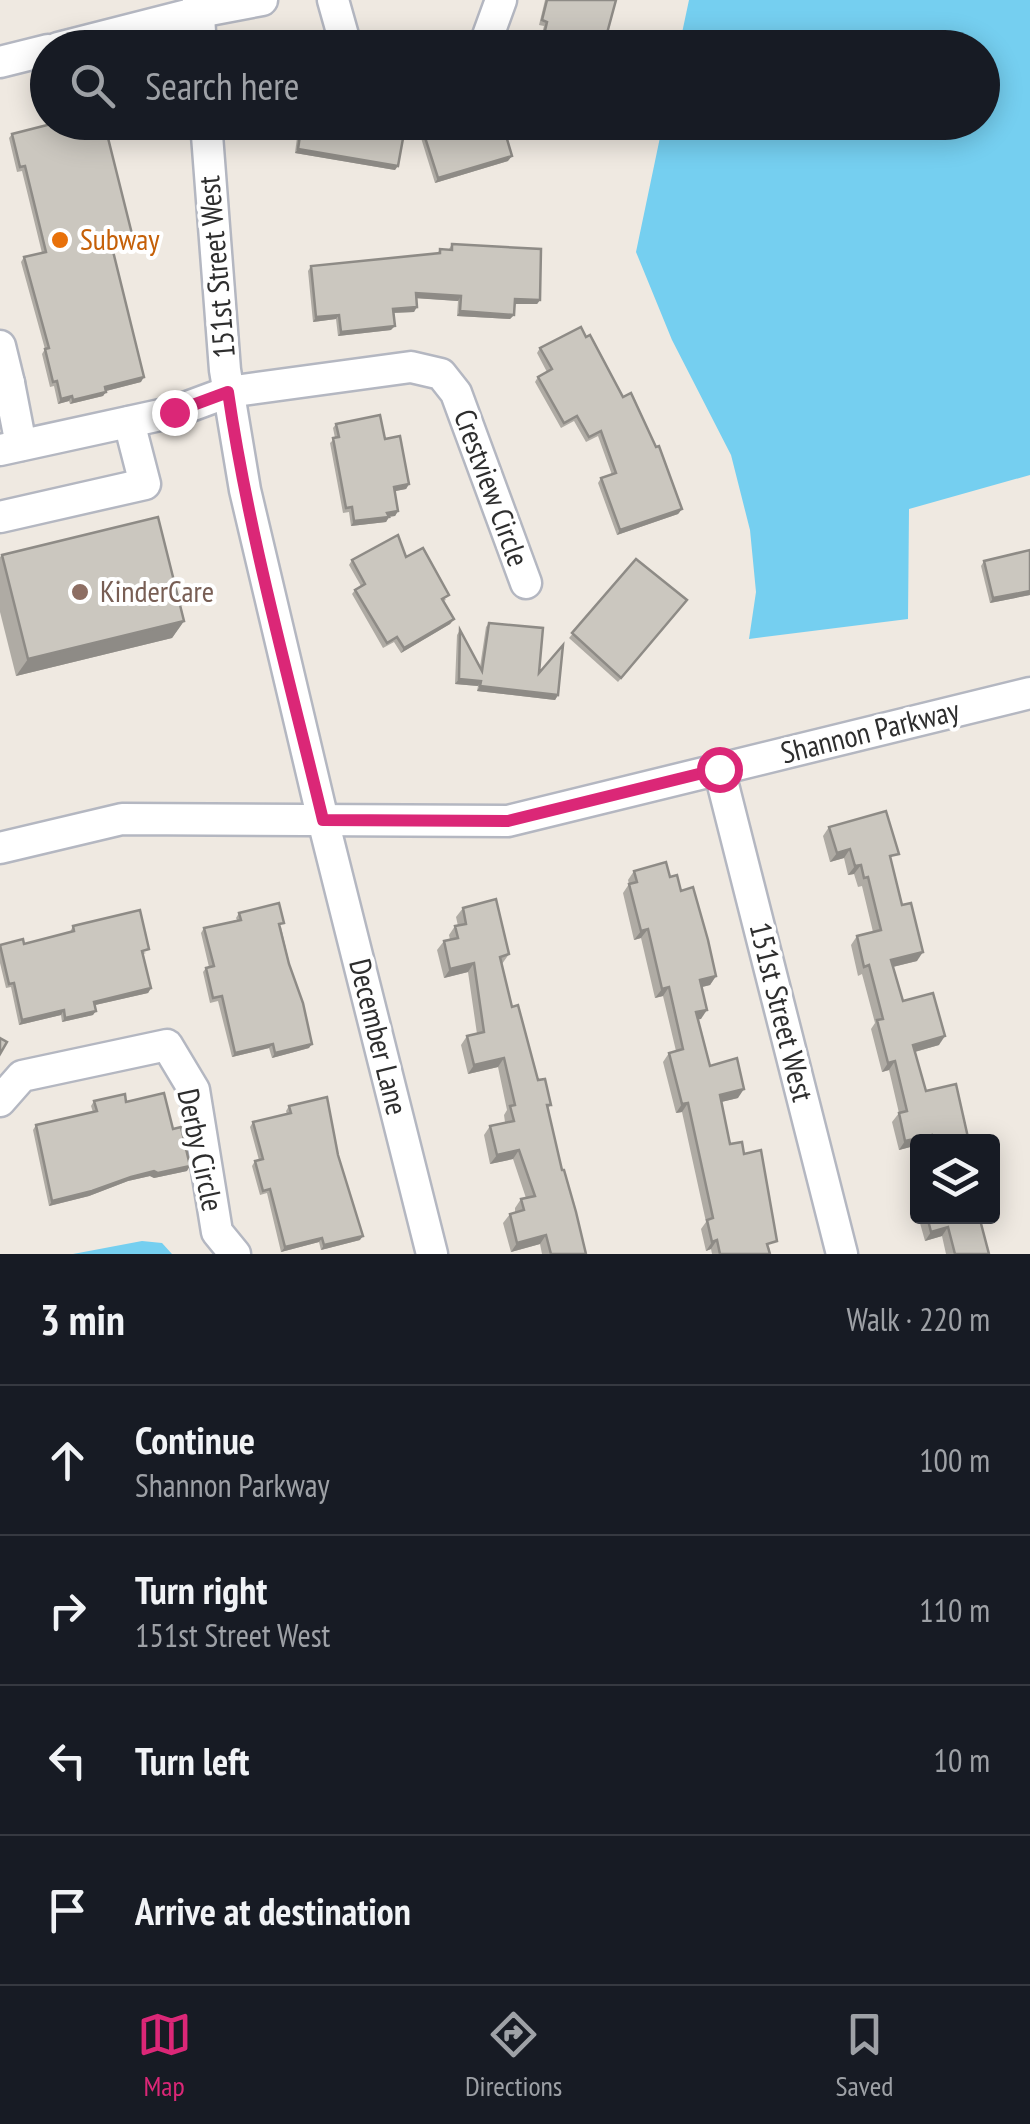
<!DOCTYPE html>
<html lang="en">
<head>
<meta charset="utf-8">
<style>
  :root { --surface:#171b24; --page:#20242c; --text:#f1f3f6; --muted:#9ea1a6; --line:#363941; --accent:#db2777 }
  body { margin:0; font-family:"PT Sans Narrow",sans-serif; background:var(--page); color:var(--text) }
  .controls { position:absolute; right:30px; bottom:30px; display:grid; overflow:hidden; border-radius:10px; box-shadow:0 5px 25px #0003 }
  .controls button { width:90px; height:90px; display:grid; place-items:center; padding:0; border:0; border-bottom:2px solid var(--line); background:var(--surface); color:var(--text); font:50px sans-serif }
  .stop { position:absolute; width:30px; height:30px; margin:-22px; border:8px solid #db2777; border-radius:50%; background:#fff }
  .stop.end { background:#db2777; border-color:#fff; box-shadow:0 2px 10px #0008 }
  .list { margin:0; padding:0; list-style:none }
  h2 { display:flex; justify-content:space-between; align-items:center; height:130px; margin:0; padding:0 40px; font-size:42px }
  h2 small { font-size:32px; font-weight:400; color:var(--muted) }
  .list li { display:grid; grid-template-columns:65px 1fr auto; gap:30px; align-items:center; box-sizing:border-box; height:150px; padding:0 40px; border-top:2px solid var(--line) }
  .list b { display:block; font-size:38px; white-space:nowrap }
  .list p { margin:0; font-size:32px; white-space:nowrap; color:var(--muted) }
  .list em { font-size:32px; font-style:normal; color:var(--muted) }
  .icon { flex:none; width:55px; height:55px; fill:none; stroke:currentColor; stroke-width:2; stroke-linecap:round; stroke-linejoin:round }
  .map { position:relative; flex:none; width:1030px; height:1254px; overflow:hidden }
  .search { position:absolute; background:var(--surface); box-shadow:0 5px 25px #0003; left:30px; right:30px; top:30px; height:110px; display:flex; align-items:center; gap:25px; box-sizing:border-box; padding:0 35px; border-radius:55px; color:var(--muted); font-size:38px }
  .sheet { height:730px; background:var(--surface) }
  nav { display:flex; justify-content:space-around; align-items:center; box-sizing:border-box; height:140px; border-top:2px solid var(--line); background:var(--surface); font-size:28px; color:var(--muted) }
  nav a { display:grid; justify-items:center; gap:5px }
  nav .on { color:var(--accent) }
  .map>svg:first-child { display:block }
  .water { fill:#75cff0 }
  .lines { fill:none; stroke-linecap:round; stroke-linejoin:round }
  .minor-casing { stroke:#b4b7c1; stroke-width:35 }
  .minor { stroke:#fff; stroke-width:30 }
  .wall { fill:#afaba4 }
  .shaded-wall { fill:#8e8b86 }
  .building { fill:#cbc7bf; stroke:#8e8b86; stroke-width:2.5 }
  .route { stroke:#db2777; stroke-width:12 }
  .food-dot { fill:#e8710a; stroke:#fff; stroke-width:4 }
  .education-dot { fill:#8d6e63; stroke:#fff; stroke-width:4 }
  .labels { text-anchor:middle; stroke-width:8; stroke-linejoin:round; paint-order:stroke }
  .food-label { font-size:30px; fill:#c56008; stroke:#fff; text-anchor:start }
  .street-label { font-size:30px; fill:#2e2e2e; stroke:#fff }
  .education-label { font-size:30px; fill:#785e54; stroke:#fff; text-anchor:start }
</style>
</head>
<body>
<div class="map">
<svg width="1030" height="1254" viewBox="0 0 1030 1254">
  <rect width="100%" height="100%" fill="#efe9e1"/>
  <g class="water">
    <polygon points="689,0 1030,0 1030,475 909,509 908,619 749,639 756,592 750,530 731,455 672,340 636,252 663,123 982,122 982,48 679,47"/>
    <polygon points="142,1241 162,1243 172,1254 73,1254"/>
  </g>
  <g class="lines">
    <defs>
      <g id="minor">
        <polyline points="198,0 201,48"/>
        <polyline points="333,0 344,39 353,48"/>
        <polyline points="58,48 199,12 262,0"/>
        <polyline points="480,48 485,44 501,0"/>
        <polyline points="0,62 48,50"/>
        <polyline points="206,122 225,370 245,490 323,820 432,1254"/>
        <polyline points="0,346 9,383"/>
        <polyline points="0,385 9,383 21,445"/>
        <polyline points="0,450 174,412 228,392 411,367 441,374 456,393 526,583"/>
        <polyline points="0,517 145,484 129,422"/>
        <polyline points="719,769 842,1254"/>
        <polyline points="0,848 122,819 508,821 1030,693"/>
        <polyline points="0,1101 22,1076 167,1045 194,1090 217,1232 235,1254"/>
      </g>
    </defs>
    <use href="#minor" class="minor-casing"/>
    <use href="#minor" class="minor"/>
  </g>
  <g class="wall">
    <polygon points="545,0 616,0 603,48 538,48 544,26 539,25"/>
    <polygon points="299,122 406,122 395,170 295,153"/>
    <polygon points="416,122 502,122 508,161 435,183"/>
    <polygon points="62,126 132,234 129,238 111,242 141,382 106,391 103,396 70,404 69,401 58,404 54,386 50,387 42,354 45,349 21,262 24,257 42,253 22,171 17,172 9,138 12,134"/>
    <polygon points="452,244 540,300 537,304 514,304 514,315 510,319 457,316 458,301 417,298 414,312 393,313 391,330 338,336 336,319 313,322 308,271 311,266 437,254 440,249 449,249"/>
    <polygon points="540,348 682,509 678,514 617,535 598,483 601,478 612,475 598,436 586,442 574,421 561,428 535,382 538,377 547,372 537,353"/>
    <polygon points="336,424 385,439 409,484 406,489 395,491 398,511 395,516 389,517 386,522 351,526 349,512 343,513 330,443 335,438 333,428"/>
    <polygon points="1030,550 1030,595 990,603 981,566 984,561"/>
    <polygon points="2,555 184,621 172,638 16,676 0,612 0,557"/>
    <polygon points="406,557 446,600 443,601 454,619 450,624 401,653 394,642 383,648 352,594 355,590 361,586 349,565 352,560"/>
    <polygon points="636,559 687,600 618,682 569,638"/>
    <polygon points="489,623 539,673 558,695 555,700 477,691 478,686 455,684 457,635 460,630 480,667 486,627"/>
    <polygon points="829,827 892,863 917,961 893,967 903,1001 939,1045 915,1052 926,1091 969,1142 918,1142 918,1145 899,1150 892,1122 899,1113 889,1070 882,1072 871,1029 875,1023 862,974 858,976 851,945 857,936 873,932 862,886 858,887 854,874 848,875 844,858 830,862 823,836"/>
    <polygon points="634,871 670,877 681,891 716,976 710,985 702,987 701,1019 698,1019 710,1066 738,1098 721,1102 730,1144 770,1250 770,1254 712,1254 711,1249 706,1251 701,1229 706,1222 682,1112 676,1113 663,1062 669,1053 676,1051 663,996 655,998 641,938 634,940 623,893 629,884 628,880"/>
    <polygon points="463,908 509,954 502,964 512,1007 538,1080 551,1105 548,1108 562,1170 586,1254 542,1254 540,1244 511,1252 503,1223 510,1214 515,1212 515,1208 521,1199 526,1198 513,1159 490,1164 484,1135 490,1126 505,1122 504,1115 507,1110 498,1067 468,1074 461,1045 467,1036 477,1034 468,972 444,978 437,950 444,941 450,940 449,935 455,926 458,926 456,917"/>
    <polygon points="239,913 281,927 309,1048 272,1058 269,1048 232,1057 218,1001 210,1003 203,972 206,968 209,967 201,933 204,928 237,920 236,918"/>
    <polygon points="73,926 146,953 143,954 151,988 148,993 95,1005 93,1015 62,1022 61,1015 19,1025 11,987 6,988 0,963 0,945 24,944 70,932"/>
    <polygon points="94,1101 126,1102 173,1129 187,1171 154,1178 150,1176 128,1181 89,1196 49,1206 33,1130 36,1125 93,1112 91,1106"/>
    <polygon points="289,1106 338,1155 360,1240 321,1250 319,1242 281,1252 267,1193 260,1195 252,1166 255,1161 259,1160 250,1127 253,1122 287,1114 286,1111"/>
    <polygon points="918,1216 983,1216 980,1219 989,1254 946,1254 942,1236 925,1241"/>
  </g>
  <g class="shaded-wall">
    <polygon points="298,149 398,166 395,170 295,153"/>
    <polygon points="512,156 508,161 435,183 438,178"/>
    <polygon points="132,234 129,238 107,243 110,239"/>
    <polygon points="416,293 461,296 458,301 413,298"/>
    <polygon points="515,299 540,300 537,304 512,304"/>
    <polygon points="417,307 414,312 389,313 393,309"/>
    <polygon points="460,311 514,315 510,319 457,316"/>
    <polygon points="339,315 336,319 313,322 316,317"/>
    <polygon points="395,326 391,330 338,336 341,332"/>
    <polygon points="144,377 141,382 102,392 105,387"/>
    <polygon points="106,392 103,396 70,404 73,400"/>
    <polygon points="72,396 69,401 58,404 61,399"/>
    <polygon points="409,484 406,489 391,492 394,487"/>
    <polygon points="682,509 678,514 617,535 620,530"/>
    <polygon points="398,511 395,516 385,517 389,517 386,522 351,526 354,521"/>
    <polygon points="1030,591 1030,595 990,603 993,598"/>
    <polygon points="454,619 450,624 401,653 404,648"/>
    <polygon points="184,621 172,638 16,676 28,659"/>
    <polygon points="459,679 481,681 478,686 455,684"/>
    <polygon points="480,686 558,695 555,700 477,691"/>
    <polygon points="850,849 844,858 830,862 837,853"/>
    <polygon points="861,865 854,874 848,875 855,866"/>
    <polygon points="648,929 641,938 634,940 641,931"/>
    <polygon points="923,952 917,961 884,969 891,960"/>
    <polygon points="474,963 468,972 444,978 450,969"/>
    <polygon points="716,976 710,985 694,989 700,980"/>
    <polygon points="669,987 663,996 655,998 662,989"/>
    <polygon points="151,988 148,993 91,1006 94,1002"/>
    <polygon points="64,1010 61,1015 19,1025 22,1020"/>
    <polygon points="707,1010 701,1019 690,1021 696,1012"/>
    <polygon points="96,1011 93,1015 62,1022 65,1018"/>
    <polygon points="945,1036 939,1045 907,1054 913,1045"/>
    <polygon points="273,1044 269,1048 232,1057 235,1053"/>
    <polygon points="312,1044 309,1048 272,1058 275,1053"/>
    <polygon points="504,1058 498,1067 468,1074 474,1065"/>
    <polygon points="895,1061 889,1070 882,1072 888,1063"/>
    <polygon points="744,1089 738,1098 713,1104 720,1095"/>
    <polygon points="688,1103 682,1112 676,1113 682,1104"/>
    <polygon points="932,1135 927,1142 918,1142 918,1145 899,1150 905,1141"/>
    <polygon points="519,1150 513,1159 490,1164 497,1155"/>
    <polygon points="190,1166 187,1171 154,1178 150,1176 128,1181 89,1196 49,1206 52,1201 131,1177 154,1171"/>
    <polygon points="948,1227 942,1236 925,1241 931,1232"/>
    <polygon points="546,1235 540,1244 511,1252 517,1243"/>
    <polygon points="363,1236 360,1240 321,1250 324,1245"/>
    <polygon points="322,1238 319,1242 281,1252 285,1247"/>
    <polygon points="717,1240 711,1249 706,1251 712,1242"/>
  </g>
  <g class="building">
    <polygon points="547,0 616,0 603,48 541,48 547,22 542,20"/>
    <polygon points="59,122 61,122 62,126 78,122 104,122 132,234 110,239 144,377 105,387 106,392 73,400 72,396 61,399 57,381 53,382 45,349 49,348 24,257 46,252 25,166 20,167 12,134"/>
    <polygon points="302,122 406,122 398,166 298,149"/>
    <polygon points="420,122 502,122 512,156 438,178"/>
    <polygon points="452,244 541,249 540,300 515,299 514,315 460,311 461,296 416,293 417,307 393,309 395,326 341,332 339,315 316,317 311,266 440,253 440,249 452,250"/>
    <polygon points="581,327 586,337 590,335 623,397 631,393 656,447 659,446 682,509 620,530 601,478 616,473 601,431 589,437 577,416 564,423 538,377 552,369 540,348"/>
    <polygon points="380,415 385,439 400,436 409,484 394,487 398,511 387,513 389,517 354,521 352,507 346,508 333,438 339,437 336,424"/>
    <polygon points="158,517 184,621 28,659 2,555"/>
    <polygon points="398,535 406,557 423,548 449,595 442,599 454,619 404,648 397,637 387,643 355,590 365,584 352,560"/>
    <polygon points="1030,550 1030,591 993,598 984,561"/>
    <polygon points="636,559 687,600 621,678 572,633"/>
    <polygon points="489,623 543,628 539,673 563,645 558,695 480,686 481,681 459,679 460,630 482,671"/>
    <polygon points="886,811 899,854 890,856 902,905 911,903 923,952 891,960 903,1001 933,993 945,1036 913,1045 926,1091 956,1084 969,1142 934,1142 932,1135 905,1141 899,1113 907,1111 895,1061 888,1063 877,1020 883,1019 869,965 864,967 857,936 881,930 868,877 864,878 861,865 855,866 850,849 837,853 829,827"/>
    <polygon points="666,862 670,877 677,875 681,891 693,887 708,940 716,976 700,980 707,1010 696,1012 710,1066 737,1058 744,1089 720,1095 730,1144 742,1142 744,1154 761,1150 777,1241 767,1244 770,1254 720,1254 717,1240 712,1242 707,1220 713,1218 688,1103 682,1104 669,1053 683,1049 669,987 662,989 648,929 641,931 629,884 637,882 634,871"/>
    <polygon points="496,899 509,954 500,957 512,1007 518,1005 538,1080 545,1079 551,1105 547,1105 562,1170 564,1170 576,1212 586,1254 551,1254 546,1235 517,1243 510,1214 524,1210 521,1199 535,1196 519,1150 497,1155 490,1126 514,1121 510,1106 515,1105 504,1058 474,1065 467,1036 484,1032 474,963 450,969 444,941 458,938 455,926 466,924 463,908"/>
    <polygon points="279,903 284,923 279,924 289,964 303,1003 312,1044 275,1053 273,1044 235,1053 222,996 213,998 206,968 214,966 204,928 241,920 239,913"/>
    <polygon points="140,910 149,949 142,951 151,988 94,1002 96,1011 65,1018 64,1010 22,1020 14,983 9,984 0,945 23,939 24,944 74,931 73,926"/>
    <polygon points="0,1038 7,1042 0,1054"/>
    <polygon points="164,1093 173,1129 181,1127 190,1166 158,1173 154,1171 131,1177 92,1191 52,1201 36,1125 97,1111 94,1101 125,1094 126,1102"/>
    <polygon points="327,1097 338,1155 363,1236 324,1245 322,1238 285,1247 270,1189 263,1191 255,1161 263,1159 253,1122 291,1113 289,1106"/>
    <polygon points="927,1216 979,1216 989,1254 955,1254 948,1227 931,1232"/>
  </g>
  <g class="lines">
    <path class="route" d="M174 412 228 392C249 536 289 678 323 820L508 821 719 769"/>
  </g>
  <circle class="food-dot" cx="60" cy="240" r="10"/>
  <circle class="education-dot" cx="80" cy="592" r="10"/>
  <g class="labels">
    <g class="food-label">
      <text x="80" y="250">Subway</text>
    </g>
    <g class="street-label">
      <text transform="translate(217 267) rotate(-95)" y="10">151st Street West</text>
      <text transform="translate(491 488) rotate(70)" y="10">Crestview Circle</text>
      <text transform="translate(870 732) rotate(-14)" y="10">Shannon Parkway</text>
      <text transform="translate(781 1012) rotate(76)" y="10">151st Street West</text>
      <text transform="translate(378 1037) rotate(76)" y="10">December Lane</text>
      <text transform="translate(200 1150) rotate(78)" y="10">Derby Circle</text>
    </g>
    <g class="education-label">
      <text x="100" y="602">KinderCare</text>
    </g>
  </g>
</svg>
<div class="controls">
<button><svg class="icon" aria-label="layers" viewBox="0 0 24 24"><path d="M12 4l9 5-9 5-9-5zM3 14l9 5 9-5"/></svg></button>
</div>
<div class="stop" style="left:719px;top:769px"></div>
<div class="stop end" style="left:174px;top:412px"></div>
<div class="search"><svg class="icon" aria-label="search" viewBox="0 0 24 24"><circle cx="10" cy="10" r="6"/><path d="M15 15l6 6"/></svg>Search here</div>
</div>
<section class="sheet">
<h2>3 min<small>Walk · 220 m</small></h2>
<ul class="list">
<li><svg class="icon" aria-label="ahead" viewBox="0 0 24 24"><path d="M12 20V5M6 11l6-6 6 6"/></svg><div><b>Continue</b><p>Shannon Parkway</p></div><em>100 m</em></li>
<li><svg class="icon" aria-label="right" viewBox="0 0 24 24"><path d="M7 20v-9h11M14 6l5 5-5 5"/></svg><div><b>Turn right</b><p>151st Street West</p></div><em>110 m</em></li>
<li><svg class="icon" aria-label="left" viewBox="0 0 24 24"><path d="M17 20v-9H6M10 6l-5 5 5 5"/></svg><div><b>Turn left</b></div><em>10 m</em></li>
<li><svg class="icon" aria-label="arrive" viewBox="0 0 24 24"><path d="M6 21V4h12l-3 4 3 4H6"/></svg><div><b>Arrive at destination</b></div></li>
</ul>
</section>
<nav>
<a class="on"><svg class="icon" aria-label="map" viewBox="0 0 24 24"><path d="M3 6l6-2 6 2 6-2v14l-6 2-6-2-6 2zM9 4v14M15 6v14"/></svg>Map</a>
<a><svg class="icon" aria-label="directions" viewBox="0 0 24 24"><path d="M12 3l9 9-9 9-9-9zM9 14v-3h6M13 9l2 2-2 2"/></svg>Directions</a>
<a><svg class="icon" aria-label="saved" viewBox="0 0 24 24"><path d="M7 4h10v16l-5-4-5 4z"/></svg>Saved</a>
</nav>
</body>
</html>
